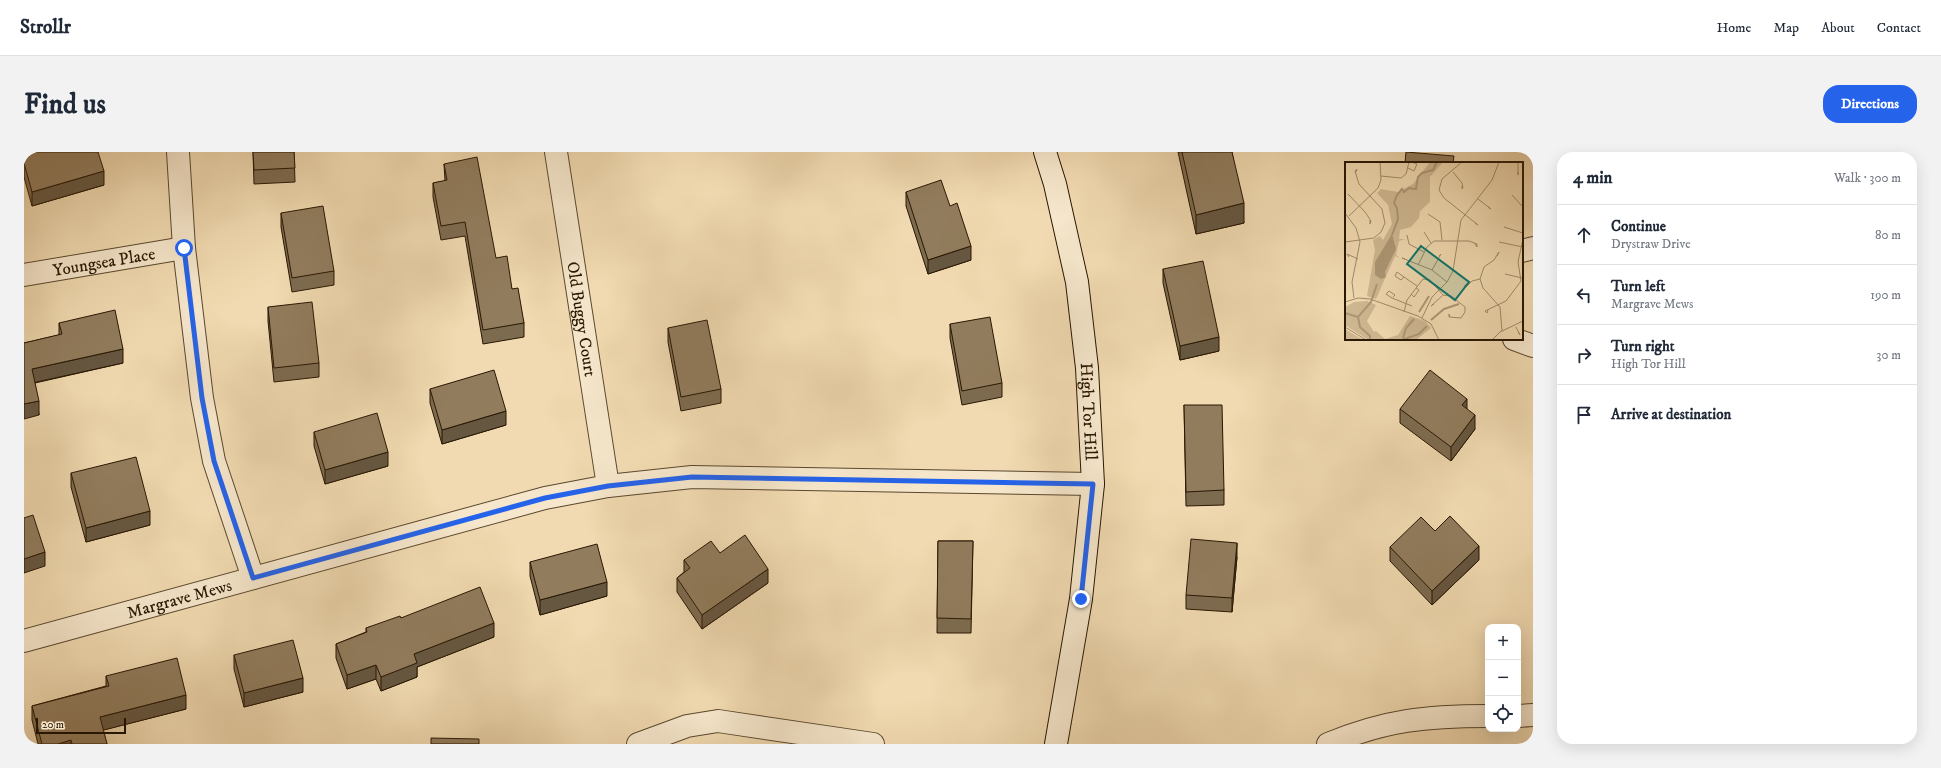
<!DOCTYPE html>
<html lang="en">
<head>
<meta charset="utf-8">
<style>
  :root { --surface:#fff; --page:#f2f2f3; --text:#1f2937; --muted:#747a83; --line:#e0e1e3; --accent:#2563eb }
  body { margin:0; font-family:"IM FELL DW Pica",serif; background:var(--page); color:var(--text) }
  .controls { position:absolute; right:12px; bottom:12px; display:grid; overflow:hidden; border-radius:8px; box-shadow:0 4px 16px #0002 }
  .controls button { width:36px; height:36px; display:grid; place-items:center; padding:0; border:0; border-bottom:1px solid var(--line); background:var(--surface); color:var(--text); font:20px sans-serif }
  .scale { position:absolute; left:12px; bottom:10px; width:90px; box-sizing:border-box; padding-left:4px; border:2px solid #281703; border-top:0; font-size:11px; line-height:14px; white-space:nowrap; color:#281703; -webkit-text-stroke:3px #f6e7cc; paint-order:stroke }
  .stop { position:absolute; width:12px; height:12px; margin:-9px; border:3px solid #2563eb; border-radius:50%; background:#fff }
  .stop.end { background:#2563eb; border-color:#fff; box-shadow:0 1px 4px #0008 }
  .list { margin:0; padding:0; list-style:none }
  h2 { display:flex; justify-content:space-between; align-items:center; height:52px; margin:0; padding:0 16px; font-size:17px }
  h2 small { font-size:13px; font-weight:400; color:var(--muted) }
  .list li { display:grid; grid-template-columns:26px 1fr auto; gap:12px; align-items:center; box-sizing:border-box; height:60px; padding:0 16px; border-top:1px solid var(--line) }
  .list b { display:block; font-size:15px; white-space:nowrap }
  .list p { margin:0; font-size:13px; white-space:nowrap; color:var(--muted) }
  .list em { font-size:13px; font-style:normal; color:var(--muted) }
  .icon { flex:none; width:22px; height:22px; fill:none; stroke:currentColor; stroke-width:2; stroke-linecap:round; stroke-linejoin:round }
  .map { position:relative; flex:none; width:1509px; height:592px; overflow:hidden; border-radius:16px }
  header { display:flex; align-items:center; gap:24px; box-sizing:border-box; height:56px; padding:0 20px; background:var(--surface); border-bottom:1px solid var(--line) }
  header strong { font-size:19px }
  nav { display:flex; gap:22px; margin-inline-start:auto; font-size:14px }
  .intro { display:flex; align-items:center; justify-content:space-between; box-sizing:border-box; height:96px; padding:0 24px }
  h1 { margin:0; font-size:28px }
  .button { padding:10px 18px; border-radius:16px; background:var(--accent); color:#fff; font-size:14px; font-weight:700 }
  main { display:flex; gap:24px; padding:0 24px }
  aside { flex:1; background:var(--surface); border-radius:16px; box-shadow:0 4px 16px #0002 }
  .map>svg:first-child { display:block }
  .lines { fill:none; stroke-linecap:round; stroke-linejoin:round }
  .street-casing { stroke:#5a482e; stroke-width:24 }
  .secondary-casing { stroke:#281703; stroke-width:24 }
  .street { stroke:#f6e7cc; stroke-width:22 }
  .secondary { stroke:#f6e7cc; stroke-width:22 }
  .wall { fill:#7d6b50; stroke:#281703 }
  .shaded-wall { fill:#665741; stroke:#281703 }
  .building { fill:#917c5d; stroke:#281703 }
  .route { stroke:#2563eb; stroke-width:5 }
  .labels { text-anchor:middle; stroke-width:3; stroke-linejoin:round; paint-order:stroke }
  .street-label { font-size:17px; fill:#281703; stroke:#f6e7cc }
  .inset-river { fill:none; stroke:#ad9876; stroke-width:2 }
  .inset-road { fill:none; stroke:#a18c6b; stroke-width:1 }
  .view { fill:#0f766e; fill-opacity:0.15; stroke:#0f766e; stroke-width:2 }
  .inset-edge { fill:none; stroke:#281703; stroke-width:2 }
</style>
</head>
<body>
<header>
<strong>Strollr</strong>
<nav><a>Home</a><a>Map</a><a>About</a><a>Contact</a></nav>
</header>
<div class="intro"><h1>Find us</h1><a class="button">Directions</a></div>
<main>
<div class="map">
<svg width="1509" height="592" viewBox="0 0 1509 592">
  <rect width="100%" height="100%" fill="#f1dab1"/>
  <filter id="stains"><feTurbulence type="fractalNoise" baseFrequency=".005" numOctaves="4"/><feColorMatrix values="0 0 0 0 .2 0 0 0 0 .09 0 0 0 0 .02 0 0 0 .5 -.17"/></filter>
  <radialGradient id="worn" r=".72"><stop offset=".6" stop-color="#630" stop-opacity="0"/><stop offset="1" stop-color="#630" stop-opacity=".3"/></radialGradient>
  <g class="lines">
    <defs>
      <g id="street">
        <polyline points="154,0 160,96 178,246 190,309 229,426"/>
        <path id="s1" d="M532 0 584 334"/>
        <polyline points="1498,99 1509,96"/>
        <path id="s2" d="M0 123 160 96"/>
        <polyline points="1490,187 1509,194"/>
        <path id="s3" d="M0 489 521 346 584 334 668 325 1069 332"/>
        <polyline points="1494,564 1509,563"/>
        <polyline points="614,592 663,574 694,569 849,592"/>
        <path d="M1304 592C1361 568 1403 564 1464 564"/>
      </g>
      <g id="secondary">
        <path id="s4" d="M1021 0 1031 32 1053 130 1063 216 1069 332 1057 447 1032 592"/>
      </g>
    </defs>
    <use href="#street" class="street-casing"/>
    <use href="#secondary" class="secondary-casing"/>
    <use href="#street" class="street"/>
    <use href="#secondary" class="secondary"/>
  </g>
  <g class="wall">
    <polygon points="229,0 270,0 271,30 230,32"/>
    <polygon points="1154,0 1208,0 1220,71 1172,82"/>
    <polygon points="0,2 80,33 8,54 0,25"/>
    <polygon points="420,12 488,137 500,171 500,185 459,192 441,84 417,88 409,45 409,31 421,29"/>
    <polygon points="882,40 947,108 904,122 882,54"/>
    <polygon points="257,61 310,119 310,133 268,140 257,75"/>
    <polygon points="1139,117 1195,199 1156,208 1139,131"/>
    <polygon points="244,155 295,211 295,225 250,230 244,169"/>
    <polygon points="35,171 99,211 11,231 15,263 0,191 35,183"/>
    <polygon points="926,172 978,231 978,245 938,253 926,186"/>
    <polygon points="644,176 697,237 697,251 657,259 644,190"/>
    <polygon points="406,237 482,273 418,292 406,251"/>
    <polygon points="1160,253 1200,338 1200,353 1162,354"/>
    <polygon points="1376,257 1443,257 1451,277 1427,309 1376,271"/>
    <polygon points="290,280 364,314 301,332 290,294"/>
    <polygon points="47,321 126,373 62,390 47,335"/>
    <polygon points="914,389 949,389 947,481 913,481"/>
    <polygon points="1366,395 1455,408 1408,453 1366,409"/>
    <polygon points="696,401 744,431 678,477 653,440 653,426 660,420 660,408"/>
    <polygon points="1213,405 1208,460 1162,457 1162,443"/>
    <polygon points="506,410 583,444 516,463 506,424"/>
    <polygon points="377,466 470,485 393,515 393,525 357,539 352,527 323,537 312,506 312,492 342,480 342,476"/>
    <polygon points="210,503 279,540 220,555 210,517"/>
    <polygon points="82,524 162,557 79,578 83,592 14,592 8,568 8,554 82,534"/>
  </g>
  <g class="shaded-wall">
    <polygon points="80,19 80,33 8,54 8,40"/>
    <polygon points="1220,51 1220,71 1172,82 1172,63"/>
    <polygon points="947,94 947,108 904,122 904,108"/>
    <polygon points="1195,185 1195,199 1156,208 1156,194"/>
    <polygon points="99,197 99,211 8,231 8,217"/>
    <polygon points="1443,247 1443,261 1438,253"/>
    <polygon points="15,249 15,263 0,267 0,252"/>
    <polygon points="482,259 482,273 418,292 418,278"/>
    <polygon points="1451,263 1451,277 1427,309 1427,295"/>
    <polygon points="364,300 364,314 301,332 301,318"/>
    <polygon points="126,359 126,373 62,390 62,376"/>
    <polygon points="1213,391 1213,405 1208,460 1208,446"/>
    <polygon points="1455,394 1455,408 1408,453 1408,439"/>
    <polygon points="21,400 21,414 0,421 0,407"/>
    <polygon points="744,417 744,431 678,477 678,463"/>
    <polygon points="583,430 583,444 516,463 516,448"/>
    <polygon points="470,471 470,485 393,515 393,525 357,539 357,525 390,502"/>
    <polygon points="352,513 352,527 323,537 323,523"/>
    <polygon points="279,526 279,540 220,555 220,541"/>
    <polygon points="162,543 162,557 76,579 76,565"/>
    <polygon points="47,588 47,592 34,592"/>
  </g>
  <g class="building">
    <polygon points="6,0 74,0 80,19 8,40 0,11 0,2"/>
    <polygon points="229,0 270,0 271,16 230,18"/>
    <polygon points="1158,0 1208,0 1220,51 1172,63"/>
    <polygon points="1382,0 1430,4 1429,11 1381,11"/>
    <polygon points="453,5 472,106 483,104 488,137 494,136 500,171 459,178 441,70 417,74 409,31 423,28 420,12"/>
    <polygon points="917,28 926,54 933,51 947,94 904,108 882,40"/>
    <polygon points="299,54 310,119 268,126 257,61"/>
    <polygon points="1179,109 1195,185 1156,194 1139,117"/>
    <polygon points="288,150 295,211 250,216 244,155"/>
    <polygon points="91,158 99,197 8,217 15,249 0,252 0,191 38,182 35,171"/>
    <polygon points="966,165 978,231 938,239 926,172"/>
    <polygon points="683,168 697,237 657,245 644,176"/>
    <polygon points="470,218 482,259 418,278 406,237"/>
    <polygon points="1406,218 1443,247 1438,253 1451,263 1427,295 1376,257"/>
    <polygon points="1160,253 1198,253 1200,338 1162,340"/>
    <polygon points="353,261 364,300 301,318 290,280"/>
    <polygon points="112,305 126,359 62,376 47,321"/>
    <polygon points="9,363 21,400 0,407 0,366"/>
    <polygon points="1426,364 1455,394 1408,439 1366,395 1397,365 1411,379"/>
    <polygon points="721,383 744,417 678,463 653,426 666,416 660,408 687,389 696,401"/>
    <polygon points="1167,387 1213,391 1208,446 1162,443"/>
    <polygon points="914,389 949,389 947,467 913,466"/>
    <polygon points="573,392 583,430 516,448 506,410"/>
    <polygon points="456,435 470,471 390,502 393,511 357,525 352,513 323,523 312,492 343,480 342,476 376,464 377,466"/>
    <polygon points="269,488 279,526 220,541 210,503"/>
    <polygon points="153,506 162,543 76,565 83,592 48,592 47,588 34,592 18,592 8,554 85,534 82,524"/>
    <polygon points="407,586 455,587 455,592 407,592"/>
  </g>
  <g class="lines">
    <polyline class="route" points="160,96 178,246 190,309 229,426 521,346 584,334 668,325 1069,332 1057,447"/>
  </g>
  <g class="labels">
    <g class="street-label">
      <text dy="6" stroke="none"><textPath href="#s2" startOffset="81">Youngsea Place</textPath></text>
      <text dy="6" stroke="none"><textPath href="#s1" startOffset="169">Old Buggy Court</textPath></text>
      <text dy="6" stroke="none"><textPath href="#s4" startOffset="264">High Tor Hill</textPath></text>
      <text dy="6" stroke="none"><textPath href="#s3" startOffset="161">Margrave Mews</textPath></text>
    </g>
  </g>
  <g transform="translate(1321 10)">
    <rect width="178" height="178" fill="#f1dab1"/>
    <path d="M85 0H98L85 15V40L75 49 74 56 66 65 55 68 54 77H60L54 79 51 93 55 96 50 94 31 137 22 134 30 88 28 78 35 74 38 78 47 62 43 43 32 31 36 27 53 30 68 22ZM22 139 31 143 22 159 29 170 31 169 40 177 53 173 65 154 80 159 86 166 71 178H23L0 163V145L9 140ZM0 167 5 170 18 178H0Z" fill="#cfb993"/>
    <path d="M47 72 51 87 40 110 41 115 36 117 30 113V100Z" fill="#ad9876"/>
    <path class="inset-river" d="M47 73 53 57 52 46 49 41 52 33 57 27 59 30 64 26 71 27 73 15 77 11 88 8 92 0M74 150 84 134M0 151 13 155M86 158 99 147 114 142M58 176 61 166 69 157M25 178V174L15 165 13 155 26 140 32 122M57 178 74 172 82 164"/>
    <path class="inset-road" d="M117 0 97 17 94 28 99 36 133 63 130 61M63 6 69 9 72 2 67 0M108 10 117 21 118 26 117 27V24M173 10V13V0M36 14 56 16 61 12 64 0M167 33 178 45M5 34 3 32 20 50 26 59 25 62V58M133 37 146 47 143 45M0 51 11 66 15 80 7 120 9 136M83 52 95 60 97 78M4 54 33 26 36 18 35 0M159 65 178 71M79 70 86 81M62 73 64 82 79 90M0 80 29 76 36 70 40 61 37 47 14 22 10 9 12 7 11 10M154 80 178 85M152 94 154 90 149 98 139 105 135 117 138 126 155 145 157 169M4 95 2 92 13 97M60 97 57 96 87 108 102 120M73 103 82 85 89 79H124L132 82V85L130 82M87 108 96 92 94 94M160 112 177 116M59 115 56 118 50 114 52 110 59 115 72 124M122 123H120V126L127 119 135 117M66 132 69 135 74 128 71 126M97 133 106 134 120 145V150L116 156 104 155V152L105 155M48 135 50 133 44 129 41 132 47 136 67 144M0 140 13 136 25 137 73 154 86 162 94 178M89 142 86 144 97 134M143 148 142 151 140 149 161 139 176 119 173 100 178 77M59 150 62 138 78 117 85 118 98 133M77 156 87 135 102 120 108 109 116 58 147 18 154 0M0 165 21 178M171 165 175 173 173 170M147 178 155 170 178 159"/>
    <path class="view" d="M76 84 124 120 110 138 62 102Z"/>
    <rect width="178" height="178" class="inset-edge"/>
  </g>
  <rect width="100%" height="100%" filter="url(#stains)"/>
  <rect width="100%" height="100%" fill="url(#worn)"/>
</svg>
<div class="controls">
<button>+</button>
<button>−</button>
<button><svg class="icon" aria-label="locate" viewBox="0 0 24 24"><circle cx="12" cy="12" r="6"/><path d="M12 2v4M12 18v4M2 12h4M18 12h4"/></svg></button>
</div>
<div class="scale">20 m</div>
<div class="stop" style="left:160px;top:96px"></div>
<div class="stop end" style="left:1057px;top:447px"></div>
</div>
<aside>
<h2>4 min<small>Walk · 300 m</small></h2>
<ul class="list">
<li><svg class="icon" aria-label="ahead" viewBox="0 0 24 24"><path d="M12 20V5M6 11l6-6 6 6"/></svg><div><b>Continue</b><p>Drystraw Drive</p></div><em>80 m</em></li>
<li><svg class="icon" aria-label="left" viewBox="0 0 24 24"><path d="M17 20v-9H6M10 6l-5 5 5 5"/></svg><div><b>Turn left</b><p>Margrave Mews</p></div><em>190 m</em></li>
<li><svg class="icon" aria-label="right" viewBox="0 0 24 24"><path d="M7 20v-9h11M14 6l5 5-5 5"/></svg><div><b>Turn right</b><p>High Tor Hill</p></div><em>30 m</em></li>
<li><svg class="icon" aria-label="arrive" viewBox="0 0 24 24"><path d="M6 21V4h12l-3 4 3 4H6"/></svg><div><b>Arrive at destination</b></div></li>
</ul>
</aside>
</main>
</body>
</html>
